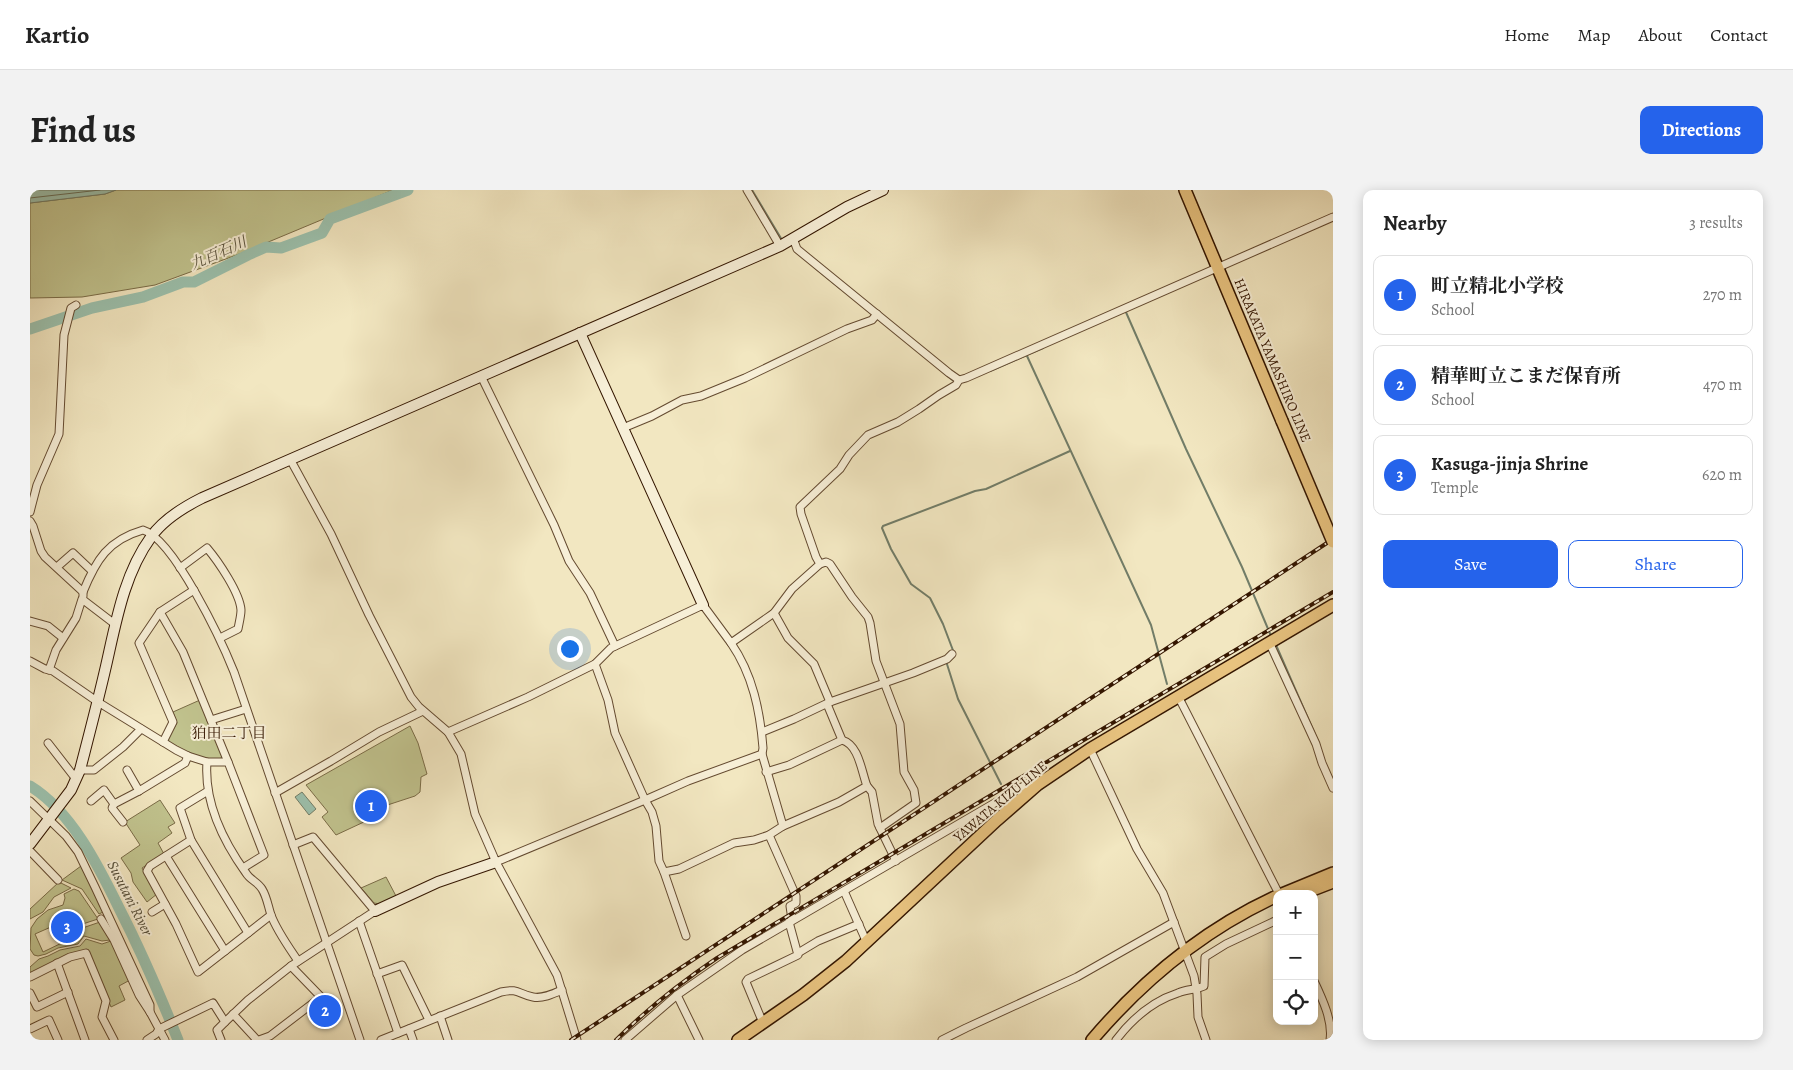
<!DOCTYPE html>
<html lang="en">
<head>
<meta charset="utf-8">
<style>
  :root { --surface:#fff; --page:#f2f2f2; --text:#222; --muted:#767676; --line:#e0e0e0; --accent:#2563eb }
  body { margin:0; font-family:Alegreya,"Noto Serif JP",serif; background:var(--page); color:var(--text) }
  .controls { position:absolute; right:15px; bottom:15px; display:grid; overflow:hidden; border-radius:10px; box-shadow:0 2px 12px #0003 }
  .controls button { width:45px; height:45px; display:grid; place-items:center; padding:0; border:0; border-bottom:1px solid var(--line); background:var(--surface); color:var(--text); font:25px sans-serif }
  .you { position:absolute; left:539px; top:458px; width:18px; height:18px; margin:-12px; border:4px solid #fff; border-radius:50%; background:#1a73e8; box-shadow:0 0 0 8px #1a73e833 }
  .badge { display:grid; place-items:center; width:32px; height:32px; border-radius:50%; background:var(--accent); color:#fff; font-size:16px; font-weight:700 }
  .pin { position:absolute; translate:-50% -50%; border:2px solid #fff; box-shadow:0 1px 5px #0006 }
  .list { margin:0; padding:0; list-style:none }
  h2 { display:flex; justify-content:space-between; align-items:center; height:65px; margin:0; padding:0 20px; font-size:21px }
  h2 small { font-size:16px; font-weight:400; color:var(--muted) }
  .list li { display:grid; grid-template-columns:32px 1fr auto; gap:15px; align-items:center; box-sizing:border-box; height:80px; margin:0 10px 10px; padding:0 10px; border:1px solid var(--line); border-radius:10px }
  .list b { display:block; font-size:19px; white-space:nowrap }
  .list p { margin:0; font-size:16px; white-space:nowrap; color:var(--muted) }
  .list em { font-size:16px; font-style:normal; color:var(--muted) }
  .actions { display:flex; gap:10px; padding:15px 20px }
  .actions a { flex:1; padding:11px 0; border:1px solid var(--accent); border-radius:10px; text-align:center; font-size:18px; color:var(--accent) }
  .actions .main { background:var(--accent); color:#fff }
  .icon { flex:none; width:28px; height:28px; fill:none; stroke:currentColor; stroke-width:2; stroke-linecap:round; stroke-linejoin:round }
  .map { position:relative; flex:none; width:1303px; height:850px; overflow:hidden; border-radius:10px }
  header { display:flex; align-items:center; gap:30px; box-sizing:border-box; height:70px; padding:0 25px; background:var(--surface); border-bottom:1px solid var(--line) }
  header strong { font-size:24px }
  nav { display:flex; gap:28px; margin-inline-start:auto; font-size:18px }
  .intro { display:flex; align-items:center; justify-content:space-between; box-sizing:border-box; height:120px; padding:0 30px }
  h1 { margin:0; font-size:35px }
  .button { padding:12px 22px; border-radius:10px; background:var(--accent); color:#fff; font-size:18px; font-weight:700 }
  main { display:flex; gap:30px; padding:0 30px }
  aside { flex:1; background:var(--surface); border-radius:10px; box-shadow:0 2px 12px #0003 }
  .map>svg:first-child { display:block }
  .green { fill:#c1c38e; stroke:#7a6c47 }
  .water { fill:#9cc1ad; stroke:#727d68 }
  .lines { fill:none; stroke-linecap:round; stroke-linejoin:round }
  .shore { stroke:#686c56; stroke-width:1 }
  .stream { stroke:#727d68; stroke-width:2 }
  .river { stroke:#9cc1ad; stroke-width:11 }
  .street-casing { stroke:#644a30; stroke-width:9 }
  .secondary-casing { stroke:#341600; stroke-width:12 }
  .primary-casing { stroke:#341600; stroke-width:14 }
  .street { stroke:#f7efd7; stroke-width:7 }
  .secondary { stroke:#f7efd7; stroke-width:10 }
  .primary { stroke:#e9c480; stroke-width:11 }
  .rail-casing { stroke:#341600; stroke-width:4 }
  .rail { stroke:#f7efd7; stroke-width:2; stroke-dasharray:5.5; stroke-linecap:butt }
  .primary-bridge-casing { stroke:#341600; stroke-width:14; stroke-linecap:butt }
  .primary-bridge { stroke:#e9c480; stroke-width:11 }
  .labels { text-anchor:middle; stroke-width:4; stroke-linejoin:round; paint-order:stroke }
  .street-label { font-size:14px; fill:#341600; stroke:#f7efd7 }
  .water-label { font-size:15px; font-style:italic; fill:#58523d; stroke:#f7efd7 }
  .neighbourhood-label { font-size:15px; fill:#341600; stroke:#f7efd7 }
</style>
</head>
<body>
<header>
<strong>Kartio</strong>
<nav><a>Home</a><a>Map</a><a>About</a><a>Contact</a></nav>
</header>
<div class="intro"><h1>Find us</h1><a class="button">Directions</a></div>
<main>
<div class="map">
<svg width="1303" height="850" viewBox="0 0 1303 850">
  <rect width="100%" height="100%" fill="#f2e7c1"/>
  <filter id="stains"><feTurbulence type="fractalNoise" baseFrequency=".004" numOctaves="4"/><feColorMatrix values="0 0 0 0 .2 0 0 0 0 .09 0 0 0 0 .02 0 0 0 .5 -.17"/></filter>
  <radialGradient id="worn" r=".72"><stop offset=".6" stop-color="#630" stop-opacity="0"/><stop offset="1" stop-color="#630" stop-opacity=".3"/></radialGradient>
  <g class="green">
    <polygon points="86,0 363,0 212,63 125,95 52,107 0,108 0,13 75,4"/>
    <path d="M170 510 192 566 190 570C172 570 154 562 139 552L138 548 147 533 143 522Z"/>
    <polygon points="380,536 388,553 397,584 391,587 390,602 385,606 333,623 336,631 306,645 292,627 298,622 276,595"/>
    <polygon points="130,610 145,633 138,637 142,643 128,653 134,664 112,678 127,704 117,712 103,692 101,683 91,668 110,655 95,632"/>
    <polygon points="51,676 73,722 69,724 52,699 32,690"/>
    <polygon points="356,687 366,706 350,714 344,713 331,698"/>
    <polygon points="29,692 41,698 24,707 13,722 0,729 0,719"/>
    <polygon points="44,699 49,701 68,729 34,740 30,733 5,744 13,762 38,750 35,744 70,732 80,750 72,751 54,746 48,754 28,758 16,764 8,766 4,765 0,759 1,738 7,729 18,720 33,715 35,708 34,704"/>
    <polygon points="56,749 72,754 81,751 100,790 89,796 95,810 81,817 58,761 0,785 0,777 9,769 18,766 30,760 50,756"/>
  </g>
  <g class="water">
    <polygon points="0,0 86,0 75,4 0,13"/>
    <polygon points="272,602 286,619 279,625 265,607"/>
  </g>
  <g class="lines">
    <polyline class="shore" points="0,8 70,0"/>
    <g class="stream">
      <polyline points="722,0 752,50"/>
      <polyline points="784,77 811,99"/>
      <polyline points="1095,120 1156,259 1212,377 1241,446"/>
      <polyline points="997,166 1121,435 1137,494"/>
      <polyline points="912,181 925,192"/>
      <polyline points="960,181 1013,158"/>
      <polyline points="1246,455 1290,556"/>
      <polyline points="924,463 913,434 900,408 881,394 861,359 852,338 853,336 945,301 956,299 1040,261"/>
      <polyline points="916,471 928,509 971,594"/>
    </g>
    <g class="river">
      <polyline points="0,139 62,118 113,107 153,92 164,92 218,65 236,57 251,58 292,43 300,29 378,0"/>
      <path d="M0 596C41 621 68 675 89 718 111 761 130 805 148 850"/>
    </g>
    <defs>
      <g id="street">
        <polyline points="717,0 750,56"/>
        <polyline points="763,48 767,59 919,183 929,190"/>
        <polyline points="451,186 524,335 539,371 560,403 585,456"/>
        <polyline points="593,238 622,226 652,210 671,206 715,188 817,139 842,130 847,124"/>
        <polyline points="260,269 301,344 339,425 381,507 389,517 418,542"/>
        <polyline points="0,322 7,295 29,244 34,145 41,118 46,115"/>
        <polyline points="0,331 3,336 11,361 15,367 53,402 53,406"/>
        <polyline points="790,374 796,372 800,374 822,407 838,427 840,433 846,471 870,534 874,582 884,600 886,613 850,638"/>
        <polyline points="27,377 43,363 62,381"/>
        <path d="M150 378 177 358C188 371 210 403 211 420 211 426 209 433 208 439L190 448"/>
        <path d="M53 402C66 370 78 350 113 340 144 349 192 452 204 482L330 850"/>
        <polyline points="130,422 153,462 198,572"/>
        <polyline points="744,423 758,448 784,474 800,512"/>
        <polyline points="0,431 18,436 33,448"/>
        <polyline points="1239,452 1286,554 1292,573 1303,598"/>
        <path d="M701 453C723 485 730 521 733 558L732 564 753 636 739 645 766 706V713L760 716 762 730"/>
        <path d="M0 471 15 479 23 481 68 512 146 560 158 566 177 572C174 612 193 651 216 683 220 690 228 692 232 699 237 707 238 716 241 725 247 741 258 756 268 771"/>
        <polyline points="565,474 578,510 585,543 615,610 622,622 626,636 629,671 634,682 649,679 704,653 724,650 739,645"/>
        <polyline points="19,480 26,460 46,428 52,409 86,435"/>
        <polyline points="1148,506 1249,704"/>
        <polyline points="181,530 216,519"/>
        <polyline points="732,542 764,529 800,512 883,483 917,469 922,464"/>
        <polyline points="133,552 143,532 109,453 130,422 164,400"/>
        <polyline points="18,553 46,589"/>
        <polyline points="1060,559 1107,659 1133,703 1164,786 1167,804 1168,827 1176,850"/>
        <polyline points="177,572 198,572 234,665 213,678"/>
        <polyline points="50,580 64,580 93,557 111,539"/>
        <polyline points="97,580 109,601 155,573 158,566"/>
        <polyline points="736,582 759,575 812,550"/>
        <polyline points="837,596 842,602 848,634 866,671"/>
        <polyline points="178,601 150,618 161,650 218,743"/>
        <polyline points="245,603 301,571 349,542 393,521"/>
        <polyline points="0,611 36,646 48,662 65,697 120,815 120,822"/>
        <polyline points="61,611 74,600 84,614 109,601"/>
        <polyline points="84,614 82,618 93,632"/>
        <path d="M753 636 809 612 837 596C831 580 829 555 812 550L797 514"/>
        <polyline points="161,650 120,676 117,681 146,734 168,782 241,725"/>
        <polyline points="0,661 28,690"/>
        <polyline points="136,666 195,761"/>
        <polyline points="466,672 445,624 431,564 418,542 498,507 565,474 581,458 673,415 701,453 744,423 762,399 790,374 786,367 771,324 770,317 810,279 819,265 838,245 868,232 889,219 909,205 926,195 929,190 936,188 1303,27"/>
        <polyline points="634,682 656,746"/>
        <polyline points="814,701 837,753"/>
        <polyline points="122,722 135,714"/>
        <polyline points="71,729 84,750 109,805 120,822 135,850"/>
        <polyline points="329,731 368,843"/>
        <polyline points="768,763 788,751 829,734"/>
        <polyline points="27,773 55,850"/>
        <polyline points="347,784 372,775 399,830"/>
        <polyline points="0,787 40,767 56,763 76,811 72,827 84,850"/>
        <path d="M1284 791C1292 808 1303 831 1300 850"/>
        <polyline points="0,803 7,817 38,802"/>
        <polyline points="647,805 669,850"/>
        <polyline points="203,824 227,850"/>
        <polyline points="410,826 418,850"/>
        <polyline points="195,832 218,810 261,776 345,721 283,647 263,655"/>
        <polyline points="733,833 716,792 718,789 768,765 759,732"/>
        <polyline points="0,839 19,830 28,850"/>
        <polyline points="379,839 383,850"/>
        <polyline points="117,850 126,844 129,839 183,813 195,832 187,840 191,850"/>
        <polyline points="229,850 240,846 291,807 261,776"/>
        <path d="M351 850 471 802C489 798 488 804 503 807 512 809 523 804 532 800"/>
        <polyline points="547,850 527,785 466,672 615,610 658,591 732,564"/>
        <polyline points="595,850 647,805 712,760 999,593 1007,595"/>
        <polyline points="912,850 936,838 1047,787 1144,732"/>
        <path d="M1086 850C1102 829 1123 811 1148 803 1157 799 1166 800 1174 796L1175 767 1196 754 1247 730"/>
      </g>
      <g id="secondary">
        <polyline points="550,143 673,415"/>
        <path d="M0 654 41 600 50 580C59 545 68 511 76 476 86 432 94 384 121 347 133 330 154 317 172 308L750 56 817 17 853 0"/>
        <polyline points="345,721 408,692 466,672"/>
      </g>
      <g id="primary">
        <polyline points="1155,0 1252,231"/>
        <polyline points="1252,704 1303,683"/>
        <polyline points="1272,704 1303,692"/>
        <polyline points="708,850 773,805 816,771 967,630 1007,595 1060,559 1109,530 1303,415"/>
        <path d="M1062 850C1113 790 1175 739 1247 706"/>
      </g>
    </defs>
    <use href="#street" class="street-casing"/>
    <use href="#secondary" class="secondary-casing"/>
    <use href="#primary" class="primary-casing"/>
    <use href="#street" class="street"/>
    <use href="#secondary" class="secondary"/>
    <use href="#primary" class="primary"/>
    <defs>
      <g id="rail">
        <polyline points="541,850 1303,349"/>
        <path d="M586 850C617 819 650 793 687 768L1303 402"/>
      </g>
    </defs>
    <use href="#rail" class="rail-casing"/>
    <use href="#rail" class="rail"/>
    <defs>
      <polyline id="primary-bridge" points="1252,231 1303,352"/>
    </defs>
    <use href="#primary-bridge" class="primary-bridge-casing"/>
    <use href="#primary-bridge" class="primary-bridge"/>
  </g>
  <g class="labels">
    <g class="street-label">
      <text transform="translate(1243 170) rotate(67)" y="5">HIRAKATA YAMASHIRO LINE</text>
      <text transform="translate(970 611) rotate(-40)" y="5">YAWATA KIZU LINE</text>
    </g>
    <g class="water-label">
      <text transform="translate(188 63) rotate(-24)" y="5">九百石川</text>
      <text transform="translate(100 708) rotate(63)" y="5">Susutani River</text>
    </g>
    <g class="neighbourhood-label">
      <text x="199" y="548">狛田二丁目</text>
    </g>
  </g>
  <rect width="100%" height="100%" filter="url(#stains)"/>
  <rect width="100%" height="100%" fill="url(#worn)"/>
</svg>
<div class="controls">
<button>+</button>
<button>−</button>
<button><svg class="icon" aria-label="locate" viewBox="0 0 24 24"><circle cx="12" cy="12" r="6"/><path d="M12 2v4M12 18v4M2 12h4M18 12h4"/></svg></button>
</div>
<div class="you"></div>
<div class="pin badge" style="left:341px;top:616px">1</div>
<div class="pin badge" style="left:295px;top:821px">2</div>
<div class="pin badge" style="left:37px;top:737px">3</div>
</div>
<aside>
<h2>Nearby<small>3 results</small></h2>
<ul class="list">
<li><span class="badge">1</span><div><b>町立精北小学校</b><p>School</p></div><em>270 m</em></li>
<li><span class="badge">2</span><div><b>精華町立こまだ保育所</b><p>School</p></div><em>470 m</em></li>
<li><span class="badge">3</span><div><b>Kasuga-jinja Shrine</b><p>Temple</p></div><em>620 m</em></li>
</ul>
<div class="actions"><a class="main">Save</a><a>Share</a></div>
</aside>
</main>
</body>
</html>
